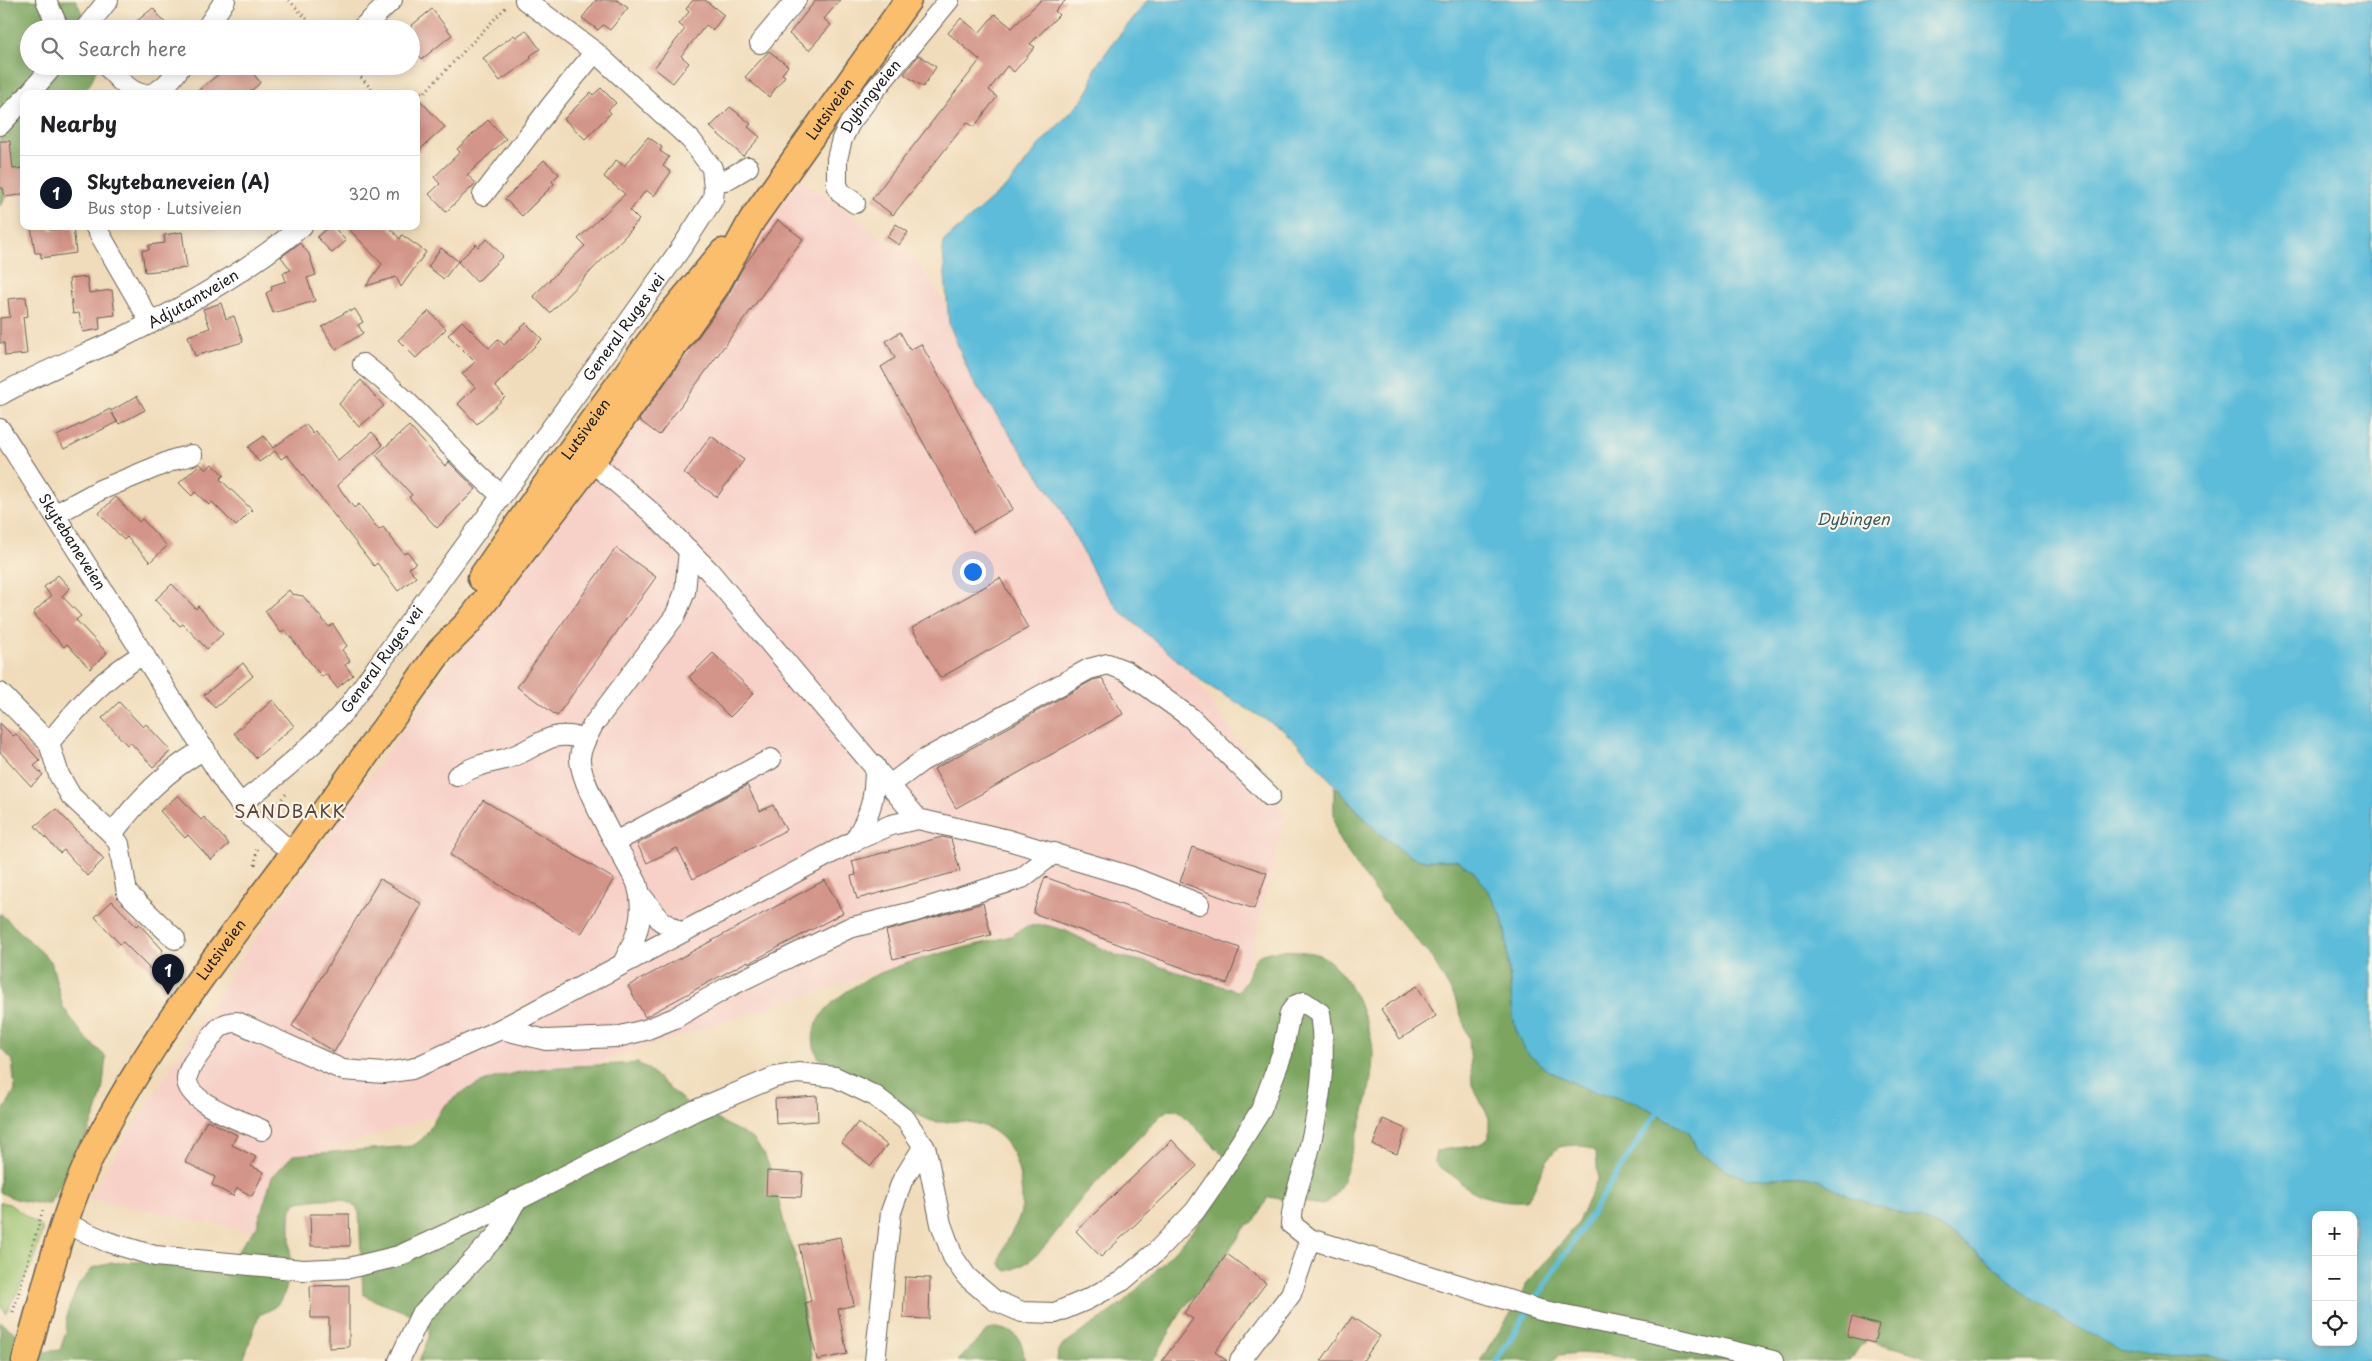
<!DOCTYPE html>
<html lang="en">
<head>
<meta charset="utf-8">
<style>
  :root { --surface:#fff; --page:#f6f6f6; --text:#202124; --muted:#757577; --line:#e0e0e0; --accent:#111827 }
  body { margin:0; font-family:"Playpen Sans",sans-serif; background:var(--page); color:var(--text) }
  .controls { position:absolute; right:15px; bottom:15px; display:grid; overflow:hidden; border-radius:10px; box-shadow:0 2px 12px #0003 }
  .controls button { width:45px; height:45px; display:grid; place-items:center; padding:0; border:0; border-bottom:1px solid var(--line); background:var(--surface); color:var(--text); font:25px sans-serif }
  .you { position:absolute; left:972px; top:571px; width:18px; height:18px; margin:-12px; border:4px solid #fff; border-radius:50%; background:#1a73e8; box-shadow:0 0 0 8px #1a73e833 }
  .badge { display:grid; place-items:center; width:32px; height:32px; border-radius:50%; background:var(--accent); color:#fff; font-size:16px; font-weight:700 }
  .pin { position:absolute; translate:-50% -41px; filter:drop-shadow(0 1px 2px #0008) }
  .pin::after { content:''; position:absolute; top:26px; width:18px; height:15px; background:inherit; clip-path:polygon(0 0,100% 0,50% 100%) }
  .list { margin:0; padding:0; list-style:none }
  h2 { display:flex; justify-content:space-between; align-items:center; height:65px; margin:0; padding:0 20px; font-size:21px }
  h2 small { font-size:16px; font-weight:400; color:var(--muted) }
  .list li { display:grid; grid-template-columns:32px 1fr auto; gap:15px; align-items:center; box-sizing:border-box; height:75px; padding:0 20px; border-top:1px solid var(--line) }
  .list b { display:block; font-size:19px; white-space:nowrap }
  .list p { margin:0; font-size:16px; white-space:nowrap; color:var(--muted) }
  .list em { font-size:16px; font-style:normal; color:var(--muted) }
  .icon { flex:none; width:28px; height:28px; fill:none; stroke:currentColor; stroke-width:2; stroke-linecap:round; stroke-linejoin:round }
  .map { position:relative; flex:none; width:2372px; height:1361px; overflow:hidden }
  .search { position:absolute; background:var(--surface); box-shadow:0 2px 12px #0003; left:20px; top:20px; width:400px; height:55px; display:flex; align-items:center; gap:12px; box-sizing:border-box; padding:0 18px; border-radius:28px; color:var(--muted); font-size:19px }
  .panel { position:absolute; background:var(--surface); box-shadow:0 2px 12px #0003; left:20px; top:90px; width:400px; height:140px; border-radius:10px }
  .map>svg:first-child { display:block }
  .built { fill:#f7d1c8 }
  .green { fill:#9ac06c; stroke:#5b6e44 }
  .forest { fill:#7ba660; stroke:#4c613e }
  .water { fill:#5bbcd9; stroke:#3c6c7a; fill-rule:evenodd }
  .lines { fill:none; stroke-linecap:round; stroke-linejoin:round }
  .stream { stroke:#5bbcd9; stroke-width:5.5 }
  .building { fill:#d39489 }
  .minor-casing { stroke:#665f53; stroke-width:22 }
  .major-casing { stroke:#665f53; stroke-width:29 }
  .path { stroke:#665f53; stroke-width:3; stroke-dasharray:1 4; stroke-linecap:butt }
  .minor { stroke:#fff; stroke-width:20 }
  .major { stroke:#fabe6d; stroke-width:26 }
  .labels { text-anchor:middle; stroke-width:4.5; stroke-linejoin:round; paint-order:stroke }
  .street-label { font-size:15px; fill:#1c1c1c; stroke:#fcf5e5 }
  .water-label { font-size:16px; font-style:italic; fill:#355c68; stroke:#fcf5e5 }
  .quarter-label { font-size:18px; letter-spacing:1px; fill:#5c4642; stroke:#fcf5e5 }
</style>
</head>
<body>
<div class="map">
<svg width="2372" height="1361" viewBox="0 0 2372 1361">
  <rect width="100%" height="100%" fill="#fcf5e5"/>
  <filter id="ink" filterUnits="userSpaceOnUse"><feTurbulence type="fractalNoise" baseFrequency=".02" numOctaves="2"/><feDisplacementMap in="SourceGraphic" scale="10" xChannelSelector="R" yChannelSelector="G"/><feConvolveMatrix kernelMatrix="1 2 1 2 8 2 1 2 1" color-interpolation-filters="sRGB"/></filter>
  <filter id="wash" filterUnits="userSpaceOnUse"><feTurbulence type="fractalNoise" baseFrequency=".0096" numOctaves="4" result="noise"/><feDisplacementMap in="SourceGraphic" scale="20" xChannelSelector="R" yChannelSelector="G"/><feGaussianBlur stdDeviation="1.12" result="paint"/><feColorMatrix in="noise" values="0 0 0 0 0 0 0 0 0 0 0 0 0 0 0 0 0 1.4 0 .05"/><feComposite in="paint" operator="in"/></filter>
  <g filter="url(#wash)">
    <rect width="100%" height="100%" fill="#f0dcba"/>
    <polygon class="built" points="800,178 918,263 1286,814 1236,1013 998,933 306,1157 289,1239 88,1198 234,969 629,410"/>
    <polygon class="green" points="0,1202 9,1204 43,1228 34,1261 6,1313 0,1306"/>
    <g class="forest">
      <polygon points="0,0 76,0 89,29 29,29 29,66 98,66 90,84 81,94 24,94 24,164 0,206"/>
      <path d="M1334 786 1378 833 1411 857 1421 860H1457L1473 871 1485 886 1502 916 1506 937 1513 1016 1517 1035 1547 1070 1595 1093 1625 1099 1642 1105 1690 1133 1697 1150 1748 1179 1807 1176 1817 1178 1853 1198 1925 1221 1952 1234 1992 1264 2019 1289 2150 1356 2210 1355 2234 1361H1934L1914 1353 1867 1340 1859 1346 1849 1361H1643L1608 1355 1578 1353 1559 1355 1553 1361H1480L1519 1301 1526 1284 1576 1226 1598 1178 1596 1153C1584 1143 1574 1145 1559 1147 1539 1164 1540 1187 1525 1201 1498 1202 1474 1197 1456 1178 1449 1172 1440 1169 1434 1161L1436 1152C1453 1145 1475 1151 1489 1138V1118L1472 1085 1469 1039 1455 998 1431 957 1379 897 1341 843C1332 825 1334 806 1334 786Z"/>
      <path d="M0 913 51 961 63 1007 84 1036 106 1057C104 1070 104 1084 101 1096 91 1134 69 1170 49 1204 32 1203 15 1201 0 1192V1117L15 1090 12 1059 0 1048Z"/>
      <path d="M1045 925 1064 930 1118 956 1146 962 1237 991C1253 981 1247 962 1260 955 1273 949 1292 950 1305 952 1310 953 1316 953 1320 955 1347 967 1374 1027 1373 1056 1372 1089 1362 1120 1352 1151 1346 1170 1342 1197 1322 1205L1268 1197 1255 1221 1247 1225 1214 1272 1183 1309 1153 1361H1057L1058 1351 1064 1344C1084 1330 1105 1317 1123 1302 1147 1281 1228 1199 1233 1172L1223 1155 1179 1111 1171 1109 1162 1114C1133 1143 1105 1173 1078 1203 1058 1227 1040 1264 1007 1271L1000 1265C1000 1242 1023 1224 1022 1201 1021 1158 1007 1124 959 1121 950 1121 938 1124 929 1120 912 1113 899 1101 884 1091 863 1079 841 1069 819 1058 795 1019 852 984 883 972 921 956 970 947 1011 936L1027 926Z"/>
      <path d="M637 1063 647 1068 684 1101 753 1139 764 1154 772 1173 787 1235 795 1255 812 1361H419L429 1337V1328C407 1307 387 1309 363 1294L359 1212C347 1192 318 1200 297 1202L291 1209C287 1235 298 1291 273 1308 269 1311 263 1313 259 1315L243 1361H0V1322L42 1352 60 1350 66 1332 67 1313 79 1284 93 1268 111 1263 215 1258 234 1255 257 1226 272 1177 293 1155 412 1146C427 1139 431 1125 440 1111 445 1104 453 1099 460 1094 506 1063 584 1067 637 1063Z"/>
      <path d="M995 1328C1017 1330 1024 1341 1024 1361H958L987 1331Z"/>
    </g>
    <path class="water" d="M1148 0H2372V1361H2234L2210 1355 2150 1356 2119 1350 2061 1318 2019 1289 1992 1264 1952 1234 1925 1221 1853 1198 1817 1179 1807 1176 1748 1179 1729 1172 1697 1150 1690 1133 1642 1105 1625 1099 1595 1093 1547 1070 1526 1052 1517 1035 1513 1016 1506 937 1502 916 1485 886 1473 871 1456 860H1421L1411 857 1378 833 1298 744 1283 730 1204 683 1119 610 1097 579 1059 505 971 378 949 323 943 250 944 241 1010 183 1039 145 1081 102 1091 86 1095 68 1113 43ZM2316 1215H2353V1342H2316Z"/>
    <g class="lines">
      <polyline class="stream" points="1496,1361 1659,1109"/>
    </g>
    <g id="blocks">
      <g class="building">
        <polygon points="596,0 617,0 628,8 610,30 603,25 598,30 582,18"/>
        <polygon points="693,0 705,0 724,15 713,30 706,25 681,56 689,63 673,83 654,68 685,29 679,24 689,12 686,9"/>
        <polygon points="816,0 840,0 824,19 831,25 809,50 789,34"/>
        <polygon points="1041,0 1066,0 1055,11 1059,15 1030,44 1035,47 1014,72 1007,66 989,90 997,97 974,127 967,122 893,215 872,199 980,60 948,33 961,18 979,33 995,14 1012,28"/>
        <polygon points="153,8 170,29 127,29"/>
        <polygon points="432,9 452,35 422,59 411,46 411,26"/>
        <polygon points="526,30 540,49 530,56 532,58 500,81 483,58 514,35 516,37"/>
        <polygon points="769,51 788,66 782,74 785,76 769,97 745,77"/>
        <polygon points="919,55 936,67 923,87 904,74"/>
        <polygon points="229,66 247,66 260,82 258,85 247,94 194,94"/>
        <polygon points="601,88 616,103 608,110 611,113 585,139 564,119 591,92 593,95"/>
        <polygon points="416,96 445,127 416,153"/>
        <polygon points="730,107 751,124 748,127 760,137 743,156 710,127"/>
        <polygon points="488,120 506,139 467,175 476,183 446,212 429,194 440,184 434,177 460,152 457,149"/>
        <polygon points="648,137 662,147 660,151 669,157 663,166 671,172 654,196 646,190 630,211 639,220 631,228 632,229 550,313 533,296 585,246 578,239 625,194 604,177 616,160 624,166"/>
        <polygon points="0,141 10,141 13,169 24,168 24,193 19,195 5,197 3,188 0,188"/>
        <polygon points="544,160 559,174 552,181 554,184 522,216 505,199"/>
        <polygon points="778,220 803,239 659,435 639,420 728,295 745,264"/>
        <polygon points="896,224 908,232 899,245 887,237"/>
        <polygon points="31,226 50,226 50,230 73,227 76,253 41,258 41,253 35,253"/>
        <polygon points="330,226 333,226 346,241 332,253 317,237"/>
        <polygon points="346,226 388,226 400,239 402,235 426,252 401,287 396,277 366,286 382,264"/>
        <polygon points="182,232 187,268 145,272 142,250 149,250 149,245 165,243 164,235"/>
        <polygon points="487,239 503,256 477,282 458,262 476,244 478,247"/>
        <polygon points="300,243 309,254 316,275 307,278 315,301 273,313 266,293 272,290 271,286 286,281 283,273 291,270 281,257"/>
        <polygon points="441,248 458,261 444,279 428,267"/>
        <polygon points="87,277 89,293 112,290 115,315 99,317 100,329 83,332 79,313 73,314 69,279"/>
        <polygon points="26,297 28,316 23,317 27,354 5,356 4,343 0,343 0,318 10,317 8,299"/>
        <polygon points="221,303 226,319 234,316 243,342 195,356 188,336 210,328 203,309"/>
        <polygon points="355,309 363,322 358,325 363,333 336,350 322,327 349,310 350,312"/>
        <polygon points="429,311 446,329 416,358 398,340"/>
        <polygon points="462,321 489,348 498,339 504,345 526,323 542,339 495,386 505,397 477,424 458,404 475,387 462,374 475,362 448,335"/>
        <polygon points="900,332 910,350 921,344 1013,509 973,532 881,367 895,358 886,341"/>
        <polygon points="361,380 384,406 359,427 339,404"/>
        <polygon points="137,396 145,410 119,424 112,413 117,422 64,449 57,436 110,409 111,411"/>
        <polygon points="306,424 313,434 316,431 338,461 372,432 383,445 337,485 354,508 359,504 379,530 383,527 404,554 408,552 416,563 409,568 416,577 398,591 377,563 374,566 287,455 281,459 275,451 259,462 248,447 264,436 273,448"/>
        <polygon points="409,426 445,466 449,462 476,489 437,528 409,497 412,495 376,455"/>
        <polygon points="711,436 744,460 717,497 684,473"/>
        <polygon points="200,464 206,470 212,464 224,475 220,479 252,510 236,526 212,502 209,505 195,492 192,496 179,483"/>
        <polygon points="116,497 139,522 142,519 167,546 150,562 127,537 124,540 99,513"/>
        <polygon points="616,548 656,577 557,716 517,687"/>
        <polygon points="58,575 70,588 62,596 81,616 76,620 107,653 90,669 67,644 64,647 33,613 51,596 44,587"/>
        <polygon points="1000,578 1028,628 940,678 912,628"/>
        <polygon points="172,584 196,609 198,606 223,634 207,649 183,624 180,626 155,600"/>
        <polygon points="289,590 292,594 303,596 329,627 333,624 347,646 342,650 350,661 345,665 353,675 337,688 326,674 322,677 285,630 281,633 265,611"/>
        <polygon points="713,653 754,693 730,717 689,677"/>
        <polygon points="243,663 253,676 215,708 204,695"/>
        <polygon points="1102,678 1123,714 956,808 934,769 1093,680"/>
        <polygon points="273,700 294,726 256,758 234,733"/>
        <polygon points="119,702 143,727 146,724 171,751 153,767 130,742 127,745 102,718"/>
        <polygon points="0,723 13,736 16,734 40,761 34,766 43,775 31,786 0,752"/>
        <polygon points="747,785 760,811 773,805 786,830 693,879 677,848 647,863 637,844"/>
        <polygon points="178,795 201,820 204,817 229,844 211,860 188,835 185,838 160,811"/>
        <polygon points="483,800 614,879 581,934 450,855"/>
        <polygon points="56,809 104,859 87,876 64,850 60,853 35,826"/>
        <polygon points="942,837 951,839 960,871 857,899 851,876 856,875 852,861"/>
        <polygon points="1192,847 1267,873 1254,909 1180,882"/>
        <polygon points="1045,877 1240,948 1227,984 1033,913"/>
        <polygon points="380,879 422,904 334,1052 292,1026"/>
        <polygon points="825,880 843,913 749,963 748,961 645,1017 628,986"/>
        <polygon points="112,901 136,926 139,924 163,950 161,953 174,968 161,980 123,942 120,944 95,917"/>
        <polygon points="983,903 991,935 893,959 886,931"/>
        <polygon points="1417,986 1436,1016 1400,1039 1381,1009"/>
        <polygon points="817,1096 818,1121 776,1124 775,1099"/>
        <polygon points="1383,1119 1406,1129 1397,1154 1373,1145"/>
        <polygon points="207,1120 237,1135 232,1145 256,1157 251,1166 264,1172 252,1196 237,1188 233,1196 212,1185 215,1177 185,1162"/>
        <polygon points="858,1122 887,1145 871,1166 842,1143"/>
        <polygon points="1172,1140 1197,1166 1101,1257 1076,1231"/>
        <polygon points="767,1171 803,1173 801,1197 766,1196"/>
        <polygon points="310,1214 349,1214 350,1246 311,1246"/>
        <polygon points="840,1237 854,1305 838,1309 847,1354 817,1360 805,1303 811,1301 799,1245"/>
        <polygon points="1227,1254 1266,1283 1215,1352 1227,1361 1162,1361 1193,1319 1184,1313"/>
        <polygon points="905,1277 930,1278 929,1319 903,1318"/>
        <polygon points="349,1285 349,1347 329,1348 329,1318 311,1318 310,1286"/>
        <polygon points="1352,1317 1380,1336 1363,1361 1321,1361"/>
        <polygon points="1852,1317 1879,1325 1874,1343 1847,1336"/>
      </g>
    </g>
  </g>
  <g filter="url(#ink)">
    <use href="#blocks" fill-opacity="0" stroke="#665f53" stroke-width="1"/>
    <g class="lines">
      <defs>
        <g id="minor">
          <polyline points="46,0 59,29"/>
          <polyline points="85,29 108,0"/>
          <polyline points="206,29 225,0"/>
          <polyline points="361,29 392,0"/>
          <polyline points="760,43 796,0"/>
          <path d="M107 66C136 101 153 107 181 66"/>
          <polyline points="29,94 53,66"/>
          <polyline points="0,125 24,99"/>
          <polyline points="714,179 726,180 748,167"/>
          <polyline points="483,195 554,102 595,52"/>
          <path id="s1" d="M855 203 841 193 837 185V159L842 139 850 123 874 91 949 0"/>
          <polyline points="95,226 151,323"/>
          <path d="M363 364C414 402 453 454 501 495"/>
          <path id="s2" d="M0 395C39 373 80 357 121 338 185 307 247 272 302 226"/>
          <path id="s3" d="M0 429 229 789 249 815 293 854"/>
          <polyline points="581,452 651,512 710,572 918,819 1008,840 1129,876 1199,904"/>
          <polyline points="56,514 100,490 173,460 192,455"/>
          <polyline points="0,693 49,743 59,775 71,796 112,834 119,844 127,893 175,939"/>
          <path d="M49 743C77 708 104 676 144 654"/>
          <path d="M457 776C473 766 487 763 505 759 538 750 546 727 585 739"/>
          <polyline points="891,784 922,761 1089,669 1108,664 1126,671 1191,718 1270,796"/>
          <path id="s4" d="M239 803 247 799C283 771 318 742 347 708L620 334 684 244 713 199 714 189 712 168 691 140 595 52 525 0"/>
          <path d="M112 834C138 800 166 770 205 749"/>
          <polyline points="854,841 891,825 918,819"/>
          <polyline points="615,842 771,759"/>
          <polyline points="640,894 661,921 679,932"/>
          <path d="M624 961C638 935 646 912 637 883 624 858 578 781 580 757 581 746 588 735 593 725L675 616 685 592 689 550"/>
          <polyline points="501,1029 546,1040 617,1037 645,1030 675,1018 728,987 849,928 913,912 1022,878 1054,853"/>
          <path d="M262 1130C243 1121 185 1103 187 1078 188 1067 199 1055 206 1045 215 1032 220 1022 237 1022L343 1070 384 1073 412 1069 501 1029 854 841C871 814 875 798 875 766"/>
          <path d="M64 1223 108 1242 155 1256 303 1270 349 1268 399 1256 487 1215 696 1110 775 1077 798 1073 835 1077 875 1096 906 1120 926 1150 941 1224 953 1257 967 1277 994 1300 1022 1312 1055 1313 1086 1300 1122 1281 1155 1253 1195 1211 1220 1175 1261 1110 1282 1054 1290 1013 1296 1005 1304 1002 1320 1013C1327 1058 1320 1102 1310 1146 1304 1174 1293 1194 1291 1224L1310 1239 1540 1310 1669 1336 1773 1361"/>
          <polyline points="399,1361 420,1316 498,1234 516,1200"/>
          <polyline points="875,1361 891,1212 902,1181 924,1146"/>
          <polyline points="1240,1361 1291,1294 1310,1239"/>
        </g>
        <g id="major">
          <path id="s5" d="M481 578 537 497 665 321 723 252"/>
          <path id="s6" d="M25 1361C46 1288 62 1212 97 1143 150 1040 222 949 291 857 342 789 391 719 440 651L468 623 592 461 716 286 752 220 908 0"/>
        </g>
      </defs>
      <use href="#minor" class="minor-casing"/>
      <use href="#major" class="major-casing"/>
      <g class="path">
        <polyline points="289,0 316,29"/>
        <polyline points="351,66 376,94"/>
        <polyline points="402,94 409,90 424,93 507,6"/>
        <polyline points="272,810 286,794"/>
        <polyline points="255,865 257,847"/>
        <polyline points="13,1312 43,1210"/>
      </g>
      <use href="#minor" class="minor"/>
      <use href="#major" class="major"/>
    </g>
  </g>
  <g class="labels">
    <g class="street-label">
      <text dy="5" stroke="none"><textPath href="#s1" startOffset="124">Dybingveien</textPath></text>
      <text dy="5" stroke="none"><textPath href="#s6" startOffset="1499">Lutsiveien</textPath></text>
      <text dy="5" stroke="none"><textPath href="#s2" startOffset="216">Adjutantveien</textPath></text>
      <text dy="5" stroke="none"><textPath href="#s4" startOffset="615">General Ruges vei</textPath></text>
      <text dy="5" stroke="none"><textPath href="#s5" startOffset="182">Lutsiveien</textPath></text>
      <text dy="5" stroke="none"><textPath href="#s3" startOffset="134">Skytebaneveien</textPath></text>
      <text dy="5" stroke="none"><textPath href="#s4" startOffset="204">General Ruges vei</textPath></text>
      <text dy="5" stroke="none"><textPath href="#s6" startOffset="460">Lutsiveien</textPath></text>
    </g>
    <g class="water-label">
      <text x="1853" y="525">Dybingen</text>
    </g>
    <g class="quarter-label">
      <text x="290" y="818">SANDBAKK</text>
    </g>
  </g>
</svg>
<div class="controls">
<button>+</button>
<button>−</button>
<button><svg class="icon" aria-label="locate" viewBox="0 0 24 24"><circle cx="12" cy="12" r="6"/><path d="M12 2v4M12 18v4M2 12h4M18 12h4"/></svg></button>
</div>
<div class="you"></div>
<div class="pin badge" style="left:168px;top:995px">1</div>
<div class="search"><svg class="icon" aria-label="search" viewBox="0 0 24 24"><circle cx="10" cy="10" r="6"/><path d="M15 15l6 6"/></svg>Search here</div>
<section class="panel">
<h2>Nearby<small></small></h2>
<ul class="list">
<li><span class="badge">1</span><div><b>Skytebaneveien (A)</b><p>Bus stop · Lutsiveien</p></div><em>320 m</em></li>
</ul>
</section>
</div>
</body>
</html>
